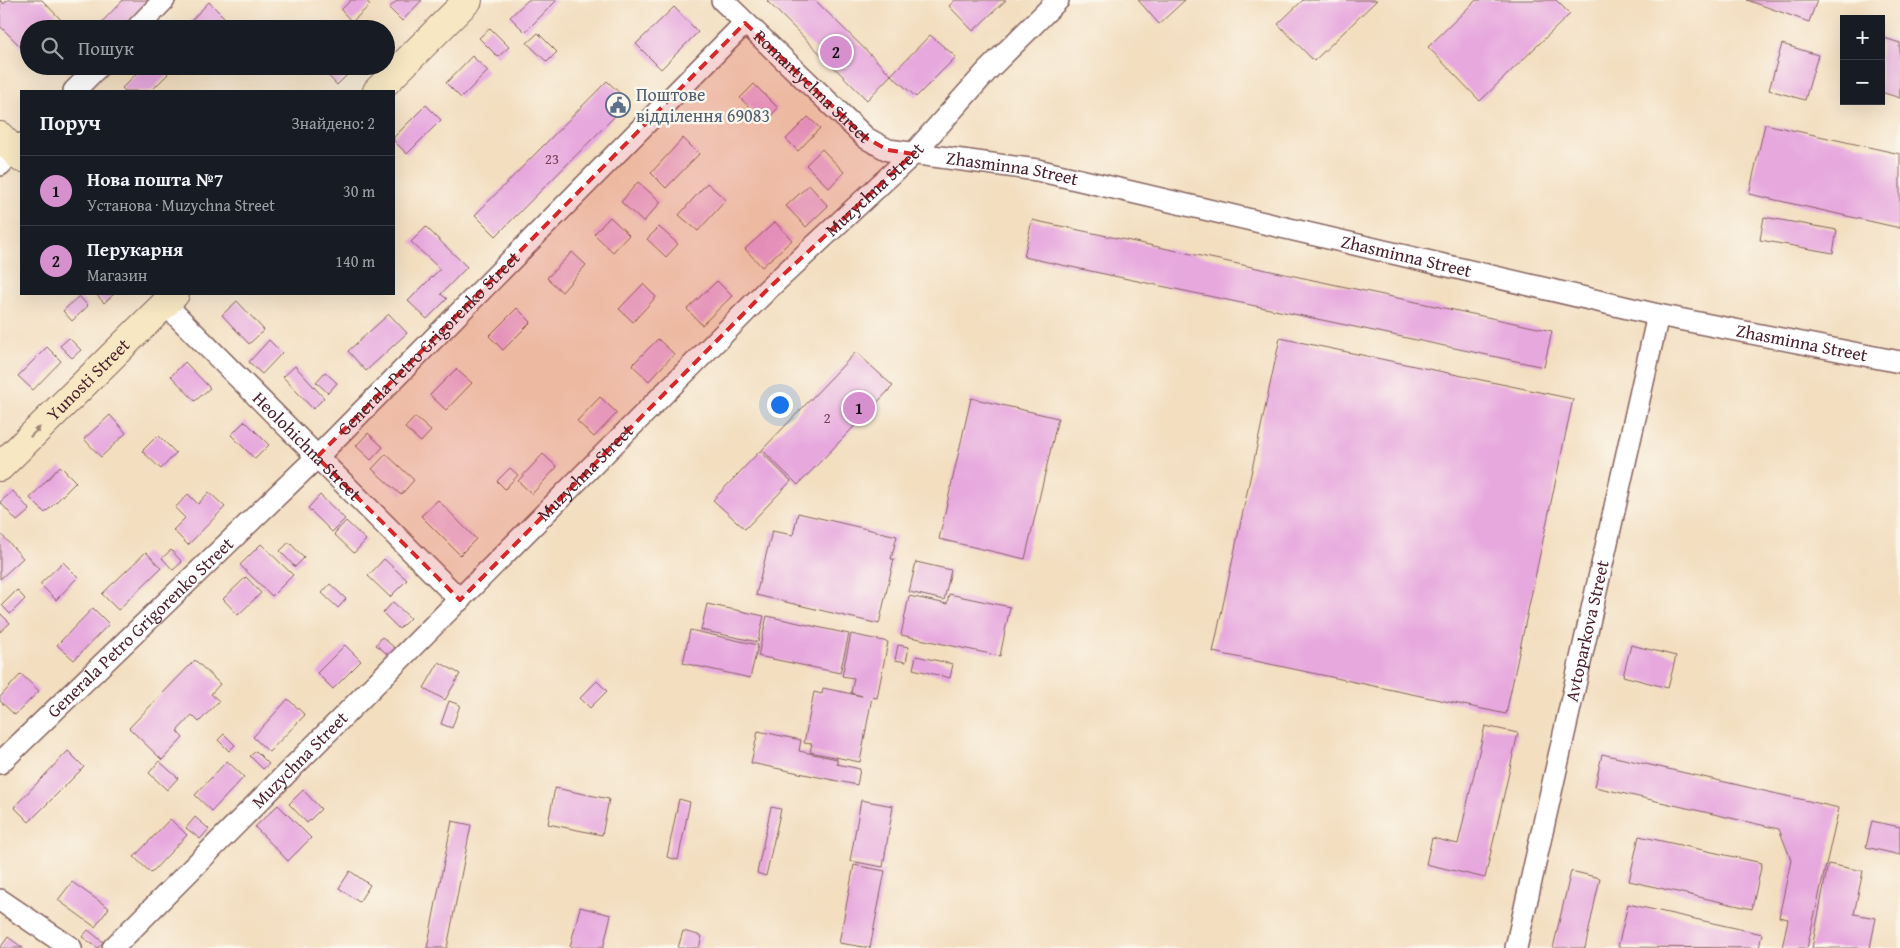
<!DOCTYPE html>
<html lang="uk">
<head>
<meta charset="utf-8">
<style>
  :root { --surface:#171b24; --page:#242831; --text:#f1f3f6; --muted:#9ea1a6; --line:#363941; --accent:#d690ce }
  body { margin:0; font-family:"Gentium Book Plus",serif; background:var(--page); color:var(--text) }
  .controls { position:absolute; right:15px; top:15px; display:grid; overflow:hidden; border-radius:0px; box-shadow:0 5px 20px #0002 }
  .controls button { width:45px; height:45px; display:grid; place-items:center; padding:0; border:0; border-bottom:1px solid var(--line); background:var(--surface); color:var(--text); font:25px sans-serif }
  .you { position:absolute; left:779px; top:404px; width:18px; height:18px; margin:-12px; border:4px solid #fff; border-radius:50%; background:#1a73e8; box-shadow:0 0 0 8px #1a73e833 }
  .badge { display:grid; place-items:center; width:32px; height:32px; border-radius:50%; background:var(--accent); color:#111; font-size:16px; font-weight:700 }
  .pin { position:absolute; translate:-50% -50%; border:2px solid #fff; box-shadow:0 1px 5px #0006 }
  .list { margin:0; padding:0; list-style:none }
  h2 { display:flex; justify-content:space-between; align-items:center; height:65px; margin:0; padding:0 20px; font-size:21px }
  h2 small { font-size:16px; font-weight:400; color:var(--muted) }
  .list li { display:grid; grid-template-columns:32px 1fr auto; gap:15px; align-items:center; box-sizing:border-box; height:70px; padding:0 20px; border-top:1px solid var(--line) }
  .list b { display:block; font-size:19px; white-space:nowrap }
  .list p { margin:0; font-size:16px; white-space:nowrap; color:var(--muted) }
  .list em { font-size:16px; font-style:normal; color:var(--muted) }
  .icon { flex:none; width:28px; height:28px; fill:none; stroke:currentColor; stroke-width:2; stroke-linecap:round; stroke-linejoin:round }
  .map { position:relative; flex:none; width:1900px; height:948px; overflow:hidden }
  .search { position:absolute; background:var(--surface); box-shadow:0 5px 20px #0002; left:20px; top:20px; width:375px; height:55px; display:flex; align-items:center; gap:12px; box-sizing:border-box; padding:0 18px; border-radius:28px; color:var(--muted); font-size:19px }
  .panel { position:absolute; background:var(--surface); box-shadow:0 5px 20px #0002; left:20px; top:90px; width:375px; height:205px; border-radius:0px }
  .map>svg:first-child { display:block }
  .building { fill:#e7a8de }
  .lines { fill:none; stroke-linecap:round; stroke-linejoin:round }
  .street-casing { stroke:#85625f; stroke-width:24 }
  .secondary-casing { stroke:#85625f; stroke-width:30 }
  .street { stroke:#fff; stroke-width:21 }
  .secondary { stroke:#f7e8c3; stroke-width:28 }
  .oneway { fill:#a08477 }
  .marked { fill:#d62828; fill-opacity:0.2; stroke:#d62828; stroke-width:4; stroke-dasharray:10 6; stroke-linejoin:round }
  .labels { text-anchor:middle; stroke-width:4.5; stroke-linejoin:round; paint-order:stroke }
  .number-label { font-size:15px; fill:#714158 }
  .street-label { font-size:18px; fill:#4a1f2b; stroke:#fbf7ec }
  .service-label { font-size:18px; fill:#4e5e75; stroke:#fbf7ec; text-anchor:start }
</style>
</head>
<body>
<div class="map">
<svg width="1900" height="948" viewBox="0 0 1900 948">
  <rect width="100%" height="100%" fill="#fbf7ec"/>
  <filter id="ink" filterUnits="userSpaceOnUse"><feTurbulence type="fractalNoise" baseFrequency=".02" numOctaves="2"/><feDisplacementMap in="SourceGraphic" scale="10" xChannelSelector="R" yChannelSelector="G"/><feConvolveMatrix kernelMatrix="1 2 1 2 8 2 1 2 1" color-interpolation-filters="sRGB"/></filter>
  <filter id="wash" filterUnits="userSpaceOnUse"><feTurbulence type="fractalNoise" baseFrequency=".0096" numOctaves="4" result="noise"/><feDisplacementMap in="SourceGraphic" scale="20" xChannelSelector="R" yChannelSelector="G"/><feGaussianBlur stdDeviation="1.12" result="paint"/><feColorMatrix in="noise" values="0 0 0 0 0 0 0 0 0 0 0 0 0 0 0 0 0 1.4 0 .05"/><feComposite in="paint" operator="in"/></filter>
  <g filter="url(#wash)">
    <rect width="100%" height="100%" fill="#f3dec0"/>
    <g id="blocks">
      <g class="building">
        <polygon points="0,0 4,4 7,0 42,0 65,24 60,29 29,29 29,55 0,26"/>
        <polygon points="123,0 149,0 121,29 95,29"/>
        <polygon points="351,0 366,0 370,5 352,22 341,10"/>
        <polygon points="398,0 422,0 402,21 389,8"/>
        <polygon points="528,0 557,0 525,32 510,17"/>
        <polygon points="768,0 815,0 891,75 867,100 767,1"/>
        <polygon points="955,0 1006,0 973,31 949,6"/>
        <polygon points="1138,0 1185,0 1159,24"/>
        <polygon points="1303,0 1377,0 1314,61 1278,24"/>
        <polygon points="1476,0 1556,0 1570,14 1480,101 1428,47"/>
        <polygon points="1747,0 1817,0 1809,22"/>
        <polygon points="209,2 225,18 215,29 183,29"/>
        <polygon points="674,7 698,32 661,69 636,44"/>
        <polygon points="490,28 509,47 498,57 479,38"/>
        <polygon points="538,33 557,52 547,62 527,43"/>
        <polygon points="930,35 956,57 916,97 891,75"/>
        <polygon points="1881,37 1900,43 1900,98 1881,92"/>
        <polygon points="1782,44 1818,55 1805,100 1769,90"/>
        <polygon points="472,56 488,71 461,98 446,83"/>
        <polygon points="144,66 160,66 168,74 151,91 125,91 122,88"/>
        <polygon points="325,66 356,66 337,85 322,69"/>
        <polygon points="607,81 629,102 496,236 475,215"/>
        <polygon points="754,84 778,108 765,122 740,98"/>
        <polygon points="426,105 441,120 407,154 394,141 394,137"/>
        <polygon points="808,117 820,128 798,151 786,139"/>
        <polygon points="1765,124 1900,154 1900,228 1749,194"/>
        <polygon points="683,138 699,154 666,188 651,173"/>
        <polygon points="822,149 844,172 829,188 806,165"/>
        <polygon points="638,182 661,202 643,222 621,202"/>
        <polygon points="707,183 726,200 698,231 679,215"/>
        <polygon points="809,185 828,206 806,227 786,206"/>
        <polygon points="610,217 629,235 613,252 594,234"/>
        <polygon points="1764,217 1837,230 1833,253 1760,240"/>
        <polygon points="1032,220 1552,331 1544,367 1024,257"/>
        <polygon points="775,222 792,240 762,267 745,249"/>
        <polygon points="426,227 467,267 441,294 447,299 427,319 408,301 440,269 411,242"/>
        <polygon points="659,227 678,244 666,257 647,239"/>
        <polygon points="572,252 586,265 562,292 547,278"/>
        <polygon points="717,281 732,296 702,325 687,309"/>
        <polygon points="643,284 656,297 633,322 619,309"/>
        <polygon points="96,294 114,294 104,303"/>
        <polygon points="79,296 88,306 72,321 63,311"/>
        <polygon points="237,301 264,330 249,344 222,315"/>
        <polygon points="517,308 531,322 503,350 489,336"/>
        <polygon points="389,314 407,333 366,371 348,351"/>
        <polygon points="69,338 81,350 72,358 60,346"/>
        <polygon points="1280,338 1573,399 1506,714 1213,652"/>
        <polygon points="658,339 674,354 649,381 632,365"/>
        <polygon points="269,340 282,353 262,374 249,362"/>
        <polygon points="47,347 61,361 33,390 18,376"/>
        <polygon points="856,352 893,386 798,485 762,450"/>
        <polygon points="185,362 210,388 195,401 171,376"/>
        <polygon points="295,366 324,398 313,409 283,377"/>
        <polygon points="456,369 472,383 446,410 430,395"/>
        <polygon points="325,372 337,383 328,393 316,382"/>
        <polygon points="600,397 617,413 594,437 577,421"/>
        <polygon points="971,398 1058,418 1025,559 939,539"/>
        <polygon points="110,415 126,433 101,457 84,439"/>
        <polygon points="415,417 431,431 421,442 405,428"/>
        <polygon points="245,421 269,445 255,459 231,435"/>
        <polygon points="368,433 383,447 371,460 356,446"/>
        <polygon points="158,435 176,453 161,469 142,451"/>
        <polygon points="760,451 791,481 745,529 713,500"/>
        <polygon points="386,454 414,480 401,495 372,469"/>
        <polygon points="543,454 557,467 532,494 518,481"/>
        <polygon points="60,466 76,482 45,513 30,498"/>
        <polygon points="510,468 518,475 505,489 497,481"/>
        <polygon points="13,491 30,510 17,521 0,502"/>
        <polygon points="209,492 225,507 188,545 173,530 185,518 175,508 188,494 198,504"/>
        <polygon points="320,495 345,519 332,532 308,508"/>
        <polygon points="438,500 476,539 460,555 421,516"/>
        <polygon points="798,513 897,536 891,559 894,559 879,624 756,595 772,531 793,535"/>
        <polygon points="346,521 366,540 354,553 334,534"/>
        <polygon points="0,533 23,558 0,579"/>
        <polygon points="289,542 304,558 295,567 280,551"/>
        <polygon points="261,544 293,575 272,596 240,565"/>
        <polygon points="171,550 182,562 173,570 162,558"/>
        <polygon points="146,552 161,568 118,610 102,594"/>
        <polygon points="384,559 407,580 390,597 368,576"/>
        <polygon points="63,562 78,577 56,600 40,584"/>
        <polygon points="916,562 951,570 944,600 909,592"/>
        <polygon points="246,577 261,593 238,615 223,599"/>
        <polygon points="330,584 346,599 338,608 322,593"/>
        <polygon points="17,590 25,599 10,614 2,605"/>
        <polygon points="949,594 1010,607 1000,656 901,635 909,596 947,604"/>
        <polygon points="393,602 410,618 399,629 383,613"/>
        <polygon points="707,604 764,616 758,642 701,630"/>
        <polygon points="93,608 109,624 74,660 57,645"/>
        <polygon points="0,613 10,623 0,632"/>
        <polygon points="767,616 849,634 840,673 758,656"/>
        <polygon points="690,630 758,645 750,678 683,663"/>
        <polygon points="851,634 888,642 877,698 872,697 860,762 810,752 812,744 804,743 814,692 822,694 823,688 862,696 851,693 854,678 842,676"/>
        <polygon points="382,637 396,649 390,656 376,645"/>
        <polygon points="345,645 361,661 333,689 317,673"/>
        <polygon points="898,645 909,647 906,662 895,660"/>
        <polygon points="1631,645 1676,656 1668,688 1623,676"/>
        <polygon points="916,656 953,664 950,678 913,669"/>
        <polygon points="195,660 220,684 211,694 219,701 199,722 192,715 177,731 183,738 162,760 129,728"/>
        <polygon points="439,662 460,674 445,700 424,688"/>
        <polygon points="21,674 39,691 15,715 0,701 0,697"/>
        <polygon points="597,681 607,691 590,708 580,698"/>
        <polygon points="288,699 305,715 269,752 253,737"/>
        <polygon points="449,701 460,705 452,728 441,724"/>
        <polygon points="1485,726 1518,733 1485,878 1426,864 1432,838 1458,844"/>
        <polygon points="758,731 801,740 799,751 837,759 837,764 860,769 857,785 751,763"/>
        <polygon points="224,734 235,745 229,751 218,740"/>
        <polygon points="68,751 84,767 29,822 14,807"/>
        <polygon points="256,751 269,764 263,769 250,756"/>
        <polygon points="1602,754 1839,808 1807,948 1782,948 1788,919 1779,917 1791,860 1779,829 1595,787"/>
        <polygon points="159,761 178,778 167,790 149,773"/>
        <polygon points="227,761 244,777 212,811 195,795"/>
        <polygon points="555,788 609,799 602,835 548,824"/>
        <polygon points="303,790 321,809 307,823 289,804"/>
        <polygon points="679,799 690,802 678,860 667,857"/>
        <polygon points="861,800 893,806 883,867 850,861"/>
        <polygon points="278,805 311,838 288,861 255,827"/>
        <polygon points="771,807 781,809 766,876 757,873"/>
        <polygon points="195,817 209,829 200,839 186,828"/>
        <polygon points="170,819 187,835 151,873 134,857"/>
        <polygon points="452,821 471,825 447,948 427,948"/>
        <polygon points="1872,821 1900,827 1900,855 1866,847"/>
        <polygon points="1639,836 1762,863 1752,909 1629,881"/>
        <polygon points="1828,864 1863,871 1854,914 1876,918 1870,948 1812,948"/>
        <polygon points="854,865 885,871 870,948 839,943"/>
        <polygon points="350,871 370,885 359,902 339,888"/>
        <polygon points="1571,871 1600,878 1585,948 1553,948"/>
        <polygon points="72,882 109,908 95,927 58,900"/>
        <polygon points="1628,904 1762,934 1759,948 1618,947"/>
        <polygon points="580,907 611,915 603,948 570,947"/>
        <polygon points="88,930 103,942 98,948 82,937"/>
        <polygon points="683,931 702,936 699,948 678,948"/>
        <polygon points="8,937 23,948 0,948"/>
      </g>
    </g>
  </g>
  <g filter="url(#ink)">
    <use href="#blocks" fill-opacity="0" stroke="#85625f" stroke-width="1"/>
    <g class="lines">
      <defs>
        <g id="street">
          <path id="s1" d="M722 0 866 138 888 150 1037 170 1658 315 1900 362"/>
          <polyline points="136,29 164,0"/>
          <polyline points="74,91 99,66"/>
          <polyline points="0,165 21,144"/>
          <path id="s2" d="M165 304 460 600"/>
          <path id="s3" d="M0 763 317 457 745 23"/>
          <polyline points="0,900 71,948"/>
          <path id="s4" d="M113 948 768 289 913 154 987 71 1058 0"/>
          <path id="s5" d="M1516 948 1658 315"/>
        </g>
        <g id="secondary">
          <polyline points="377,91 468,0"/>
          <polyline points="0,136 21,158"/>
          <path id="s6" d="M0 467 175 294"/>
        </g>
      </defs>
      <use href="#street" class="street-casing"/>
      <use href="#secondary" class="secondary-casing"/>
      <use href="#street" class="street"/>
      <use href="#secondary" class="secondary"/>
    </g>
    <defs><path id="oneway-solid" d="M-6-.8H1V-3.2L6.5 0L1 3.2V.8H-6Z" transform="scale(1.25)"/></defs>
    <use class="oneway" href="#oneway-solid" transform="translate(35 432) rotate(-45)"/>
  </g>
  <path class="marked" d="M745 23 866 138 888 150 913 154 768 289 460 600 317 457Z"/>
  <defs>
    <symbol id="civic-ring" viewBox="-11 -11 22 22"><circle r="9.5" fill="#fbf7ec" stroke="#5c6f8a" stroke-width="1.5"/><path d="M-.6-6.5H3V-4.5H.6V-3L4-1V1h2V6H-6V1h2V-1L-.6-3ZM-1.2 2.5V6h2.4V2.5Z" fill="#5c6f8a"/></symbol>
  </defs>
  <g fill-rule="evenodd">
    <use href="#civic-ring" x="604" y="91" width="28" height="28"/>
  </g>
  <g class="labels">
    <g class="number-label">
      <text x="552" y="164">23</text>
      <text x="827" y="423">2</text>
    </g>
    <g class="street-label">
      <text dy="6" stroke="none"><textPath href="#s1" startOffset="125">Romantychna Street</textPath></text>
      <text dy="6" stroke="none"><textPath href="#s1" startOffset="350">Zhasminna Street</textPath></text>
      <text dy="6" stroke="none"><textPath href="#s4" startOffset="1075">Muzychna Street</textPath></text>
      <text dy="6" stroke="none"><textPath href="#s1" startOffset="754">Zhasminna Street</textPath></text>
      <text dy="6" stroke="none"><textPath href="#s3" startOffset="600">Generala Petro Grigorenko Street</textPath></text>
      <text dy="6" stroke="none"><textPath href="#s1" startOffset="1159">Zhasminna Street</textPath></text>
      <text dy="6" stroke="none"><textPath href="#s6" startOffset="124">Yunosti Street</textPath></text>
      <text dy="6" stroke="none"><textPath href="#s2" startOffset="201">Heolohichna Street</textPath></text>
      <text dy="6" stroke="none"><textPath href="#s4" startOffset="670">Muzychna Street</textPath></text>
      <text dy="6" stroke="none"><textPath href="#s3" startOffset="195">Generala Petro Grigorenko Street</textPath></text>
      <text dy="6" stroke="none"><textPath href="#s5" startOffset="325">Avtoparkova Street</textPath></text>
      <text dy="6" stroke="none"><textPath href="#s4" startOffset="265">Muzychna Street</textPath></text>
    </g>
    <g class="service-label">
      <text x="636" y="101">Поштове<tspan x="636" dy="21">відділення 69083</tspan></text>
    </g>
  </g>
</svg>
<div class="controls">
<button>+</button>
<button>−</button>
</div>
<div class="you"></div>
<div class="pin badge" style="left:859px;top:408px">1</div>
<div class="pin badge" style="left:836px;top:52px">2</div>
<div class="search"><svg class="icon" aria-label="search" viewBox="0 0 24 24"><circle cx="10" cy="10" r="6"/><path d="M15 15l6 6"/></svg>Пошук</div>
<section class="panel">
<h2>Поруч<small>Знайдено: 2</small></h2>
<ul class="list">
<li><span class="badge">1</span><div><b>Нова пошта №7</b><p>Установа · Muzychna Street</p></div><em>30 m</em></li>
<li><span class="badge">2</span><div><b>Перукарня</b><p>Магазин</p></div><em>140 m</em></li>
</ul>
</section>
</div>
</body>
</html>
